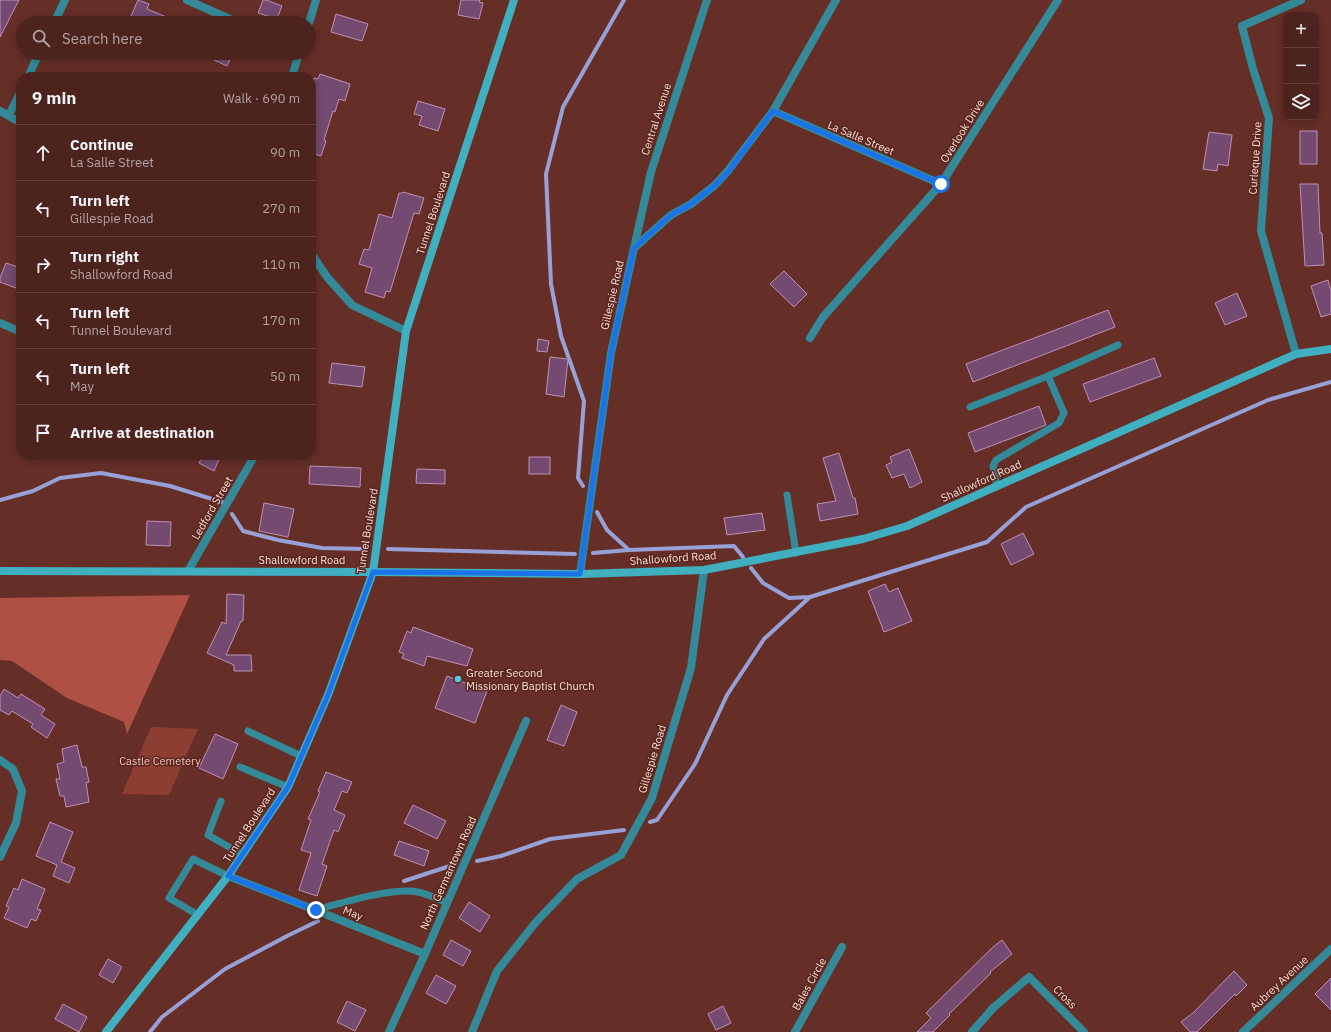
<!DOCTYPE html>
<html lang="en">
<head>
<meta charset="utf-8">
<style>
  :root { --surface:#4c231d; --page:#562f2a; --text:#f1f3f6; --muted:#b2a4a4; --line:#63403b }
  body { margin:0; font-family:"IBM Plex Sans",sans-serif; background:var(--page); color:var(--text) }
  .controls { position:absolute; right:12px; top:12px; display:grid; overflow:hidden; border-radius:8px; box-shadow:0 2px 10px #0003 }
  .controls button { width:36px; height:36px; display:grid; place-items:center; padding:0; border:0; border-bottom:1px solid var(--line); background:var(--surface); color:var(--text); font:20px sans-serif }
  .stop { position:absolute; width:12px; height:12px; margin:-9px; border:3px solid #1a73e8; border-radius:50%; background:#fff }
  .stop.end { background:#1a73e8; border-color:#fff; box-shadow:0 1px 4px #0008 }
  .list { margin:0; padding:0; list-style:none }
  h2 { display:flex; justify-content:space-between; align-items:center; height:52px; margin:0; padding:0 16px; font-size:17px }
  h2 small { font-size:13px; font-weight:400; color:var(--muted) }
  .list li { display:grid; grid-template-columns:26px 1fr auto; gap:12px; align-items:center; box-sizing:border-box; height:56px; padding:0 16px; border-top:1px solid var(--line) }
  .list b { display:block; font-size:15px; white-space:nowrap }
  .list p { margin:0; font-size:13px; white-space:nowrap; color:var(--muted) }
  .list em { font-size:13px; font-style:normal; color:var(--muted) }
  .icon { flex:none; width:22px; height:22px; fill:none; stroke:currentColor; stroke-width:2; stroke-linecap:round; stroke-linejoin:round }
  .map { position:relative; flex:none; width:1331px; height:1032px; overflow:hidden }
  .search { position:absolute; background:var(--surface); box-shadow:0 2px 10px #0003; left:16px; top:16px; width:300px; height:44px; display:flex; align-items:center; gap:10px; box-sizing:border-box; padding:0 14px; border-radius:22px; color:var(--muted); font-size:15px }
  .panel { position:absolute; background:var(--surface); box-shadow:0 2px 10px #0003; left:16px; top:72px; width:300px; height:388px; border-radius:16px }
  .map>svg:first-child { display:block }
  .green { fill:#8d3e33 }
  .forest { fill:#ae5043 }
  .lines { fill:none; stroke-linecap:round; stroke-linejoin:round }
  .stream { stroke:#98a0d8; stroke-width:4 }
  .building { fill:#744a70; stroke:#bf90ba }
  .lane { stroke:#348a98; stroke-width:7 }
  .street { stroke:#348a98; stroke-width:8 }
  .secondary { stroke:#40afc0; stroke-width:8 }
  .route { stroke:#1a73e8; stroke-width:5 }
  .poi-dot { fill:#54cade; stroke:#59251d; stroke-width:1.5 }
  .labels { text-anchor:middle; stroke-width:3; stroke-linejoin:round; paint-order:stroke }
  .street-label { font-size:11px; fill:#fce0db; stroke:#59251d }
  .poi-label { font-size:11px; fill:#fce0db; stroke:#59251d; text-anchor:start }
  .park-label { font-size:11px; fill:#fdc8bf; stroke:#59251d }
</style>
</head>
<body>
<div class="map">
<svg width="1331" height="1032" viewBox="0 0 1331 1032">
  <rect width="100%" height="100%" fill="#652f27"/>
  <polygon class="green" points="151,727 198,729 169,795 122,794"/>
  <polygon class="forest" points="190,595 127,734 124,722 67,698 12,661 0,660 0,598"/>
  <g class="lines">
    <g class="stream">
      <polyline points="583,486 578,478 584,401 561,336 551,284 546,174 563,107 624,0"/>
      <polyline points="0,500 33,491 60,478 101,473 170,486 225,503"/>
      <polyline points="597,512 607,530 629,550"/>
      <polyline points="232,514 243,531 278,540 322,548 365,549"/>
      <polyline points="388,549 575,554"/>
      <polyline points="593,553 629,550 734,546 743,557"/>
      <polyline points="751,568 763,583 789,598 810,597 987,542 1026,507 1268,400 1331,382"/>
      <polyline points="650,822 657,820 695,764 727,695 764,639 810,597"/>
      <polyline points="477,861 501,856 550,839 624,830"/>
      <polyline points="404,881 453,865"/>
      <polyline points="150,1032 162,1017 225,969 289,935 318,921"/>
    </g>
  </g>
  <g class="building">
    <polygon points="0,0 19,0 0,37"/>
    <polygon points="138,0 149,4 147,9 181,23 128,23"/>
    <polygon points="263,0 266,0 282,6 277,19 258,13"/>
    <polygon points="461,0 480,0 479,2 483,3 479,19 458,15"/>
    <polygon points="336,14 368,24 362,41 331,32"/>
    <polygon points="199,53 233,53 227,66"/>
    <polygon points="320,74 350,84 345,101 339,99 335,112 333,111 324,140 326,141 321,156 311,153 311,88 314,78 318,79"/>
    <polygon points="418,101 445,109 438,131 419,125 422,116 414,114"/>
    <rect x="1300" y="131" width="17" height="33"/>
    <polygon points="1209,132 1232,135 1228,166 1218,164 1217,171 1203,169"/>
    <polygon points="1300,184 1318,184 1320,233 1322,233 1324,265 1305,266"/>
    <polygon points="403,192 424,198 419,214 414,213 390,292 386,291 384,298 365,292 372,268 359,264 364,249 369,250 379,214 392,218 399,193 402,193"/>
    <polygon points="6,263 21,268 21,290 0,282 0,278"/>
    <polygon points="784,271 807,294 794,307 770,284"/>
    <polygon points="1328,280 1331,291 1331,314 1321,317 1311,286"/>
    <polygon points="1237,293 1247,316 1225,325 1215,303"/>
    <polygon points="1108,310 1115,327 973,382 966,364"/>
    <polygon points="538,339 549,341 547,352 537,351"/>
    <polygon points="550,357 568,359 564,397 546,394"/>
    <polygon points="1154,358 1161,376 1090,402 1083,384"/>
    <polygon points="332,363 365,367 362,387 329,383"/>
    <polygon points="1039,406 1046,425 975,452 968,433"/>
    <polygon points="909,449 922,482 910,488 904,474 892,478 886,465 892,462 890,457"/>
    <polygon points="839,453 853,498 855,498 858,514 820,521 817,504 836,501 823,458"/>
    <polygon points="203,455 221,455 214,471 199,463"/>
    <rect x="529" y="457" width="21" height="17"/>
    <polygon points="310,466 361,468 360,487 309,484"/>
    <polygon points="417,469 445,470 445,484 416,483"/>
    <polygon points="264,503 294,509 288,537 259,531"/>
    <polygon points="762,513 765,530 727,535 724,518"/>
    <polygon points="147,521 171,522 170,546 146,545"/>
    <polygon points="1023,533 1034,554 1011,565 1001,544"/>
    <polygon points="885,584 889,592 898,588 912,621 884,632 868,591"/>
    <polygon points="227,594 244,595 243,621 241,621 226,655 251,655 252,671 234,671 234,665 207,653 222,622 226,624"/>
    <polygon points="413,627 473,649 467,666 427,656 424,666 402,658 404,654 399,652 407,631 411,633"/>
    <polygon points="447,676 487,691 475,723 435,708"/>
    <polygon points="4,689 18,698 21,694 45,709 41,715 55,724 47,738 31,727 33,724 12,711 9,715 0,710 0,696"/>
    <polygon points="561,705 577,712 564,746 547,740"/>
    <polygon points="215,734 238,744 223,779 199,768"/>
    <polygon points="77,745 82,767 86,767 89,782 86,783 89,802 66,807 64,796 60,796 56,779 60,779 57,764 64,762 62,749"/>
    <polygon points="326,772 352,782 347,793 342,791 334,810 345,815 338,832 334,830 322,864 327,866 317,896 299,890 311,853 301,850 311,820 308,819 320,792 318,791"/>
    <polygon points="413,805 446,821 437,839 404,823"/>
    <polygon points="50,822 73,832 61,862 75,868 69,883 53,876 57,865 36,856"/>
    <polygon points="399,841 429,851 424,866 394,855"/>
    <polygon points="22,879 45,889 37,909 41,910 36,921 31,919 27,928 4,918 9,907 6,906 14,888 18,890"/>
    <polygon points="469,902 490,916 480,932 459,918"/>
    <polygon points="451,940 471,951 463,966 443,955"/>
    <polygon points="1002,940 1012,954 990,972 991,973 949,1014 950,1015 933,1032 917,1032 931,1018 926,1013 992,948"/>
    <polygon points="108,959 122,967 113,983 99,975"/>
    <polygon points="1234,971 1247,985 1236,996 1235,994 1197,1032 1190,1032 1181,1022 1193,1013"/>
    <polygon points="436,975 456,986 446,1004 426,993"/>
    <polygon points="1331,978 1331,1010 1315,994"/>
    <polygon points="347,1001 366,1010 355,1031 337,1022"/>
    <polygon points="63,1004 87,1017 79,1032 55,1019"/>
    <polygon points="723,1006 731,1023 716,1030 708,1014"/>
  </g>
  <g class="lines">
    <g class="lane">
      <polyline points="970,407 1048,376"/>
      <polyline points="997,486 993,466 996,460 1059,423 1064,413 1048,376 1118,345"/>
      <polyline points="787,495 796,553"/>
      <polyline points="248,731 301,756"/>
      <polyline points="240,767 288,787"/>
      <polyline points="221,801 208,835 243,855"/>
      <path d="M315 910C342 903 392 887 418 892 428 894 438 899 447 903"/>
      <polyline points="198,915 169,898 193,859 228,876"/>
    </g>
    <g class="street">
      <polyline points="187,0 239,23"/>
      <polyline points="54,23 65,0"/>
      <polyline points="309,23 316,0"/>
      <polyline points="28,77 39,53"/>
      <polyline points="292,77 299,53"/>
      <polyline points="0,111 21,123"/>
      <polyline points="773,111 941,184"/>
      <polyline points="9,115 21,91"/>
      <polyline points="634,248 651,172 707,0"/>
      <polyline points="311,253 327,277 352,305 406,331"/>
      <polyline points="0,323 21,332"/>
      <polyline points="810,338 823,317 941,184 1058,0"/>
      <polyline points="1296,354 1261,231 1269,118 1253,69 1242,26 1301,0"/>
      <polyline points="188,571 255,455"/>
      <polyline points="580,574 611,353 634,248 671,215 691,204 714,186 727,172 773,111 836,0"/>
      <polyline points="0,760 13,769 22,791 16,823 0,857"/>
      <polyline points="228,876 305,906 425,954"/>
      <polyline points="389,1032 425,954 526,721"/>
      <polyline points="472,1032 497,971 536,922 577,879 621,855 652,798 691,668 704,570"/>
      <polyline points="795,1032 842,947"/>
      <polyline points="972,1032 993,1008 1029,977 1084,1032"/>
      <polyline points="1243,1032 1331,949"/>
    </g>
    <g class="secondary">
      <polyline points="0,571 373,572 580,574 704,570 863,539 907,526 1296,354 1331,349"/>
      <polyline points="106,1032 228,876 288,787 328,695 373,572 406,331 514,0"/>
    </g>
  </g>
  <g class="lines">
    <polyline class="route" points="316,910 228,876 288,787 328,695 373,572 580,574 611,353 634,248 671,215 691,204 714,186 728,172 773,111 941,184"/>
  </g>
  <circle class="poi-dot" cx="458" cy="679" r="4"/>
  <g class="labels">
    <g class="street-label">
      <text transform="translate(656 119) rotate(-72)" y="4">Central Avenue</text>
      <text transform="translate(962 131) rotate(-58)" y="4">Overlook Drive</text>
      <text transform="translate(861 138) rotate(23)" y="4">La Salle Street</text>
      <text transform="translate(1255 158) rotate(-86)" y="4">Curleque Drive</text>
      <text transform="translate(433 213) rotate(-72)" y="4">Tunnel Boulevard</text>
      <text transform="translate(612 295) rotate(-77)" y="4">Gillespie Road</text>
      <text transform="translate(981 481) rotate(-24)" y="4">Shallowford Road</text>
      <text transform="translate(212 508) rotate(-60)" y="4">Ledford Street</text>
      <text transform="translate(367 531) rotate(-81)" y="4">Tunnel Boulevard</text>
      <text transform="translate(673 558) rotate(-4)" y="4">Shallowford Road</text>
      <text x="302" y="564">Shallowford Road</text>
      <text transform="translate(652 759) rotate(-73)" y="4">Gillespie Road</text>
      <text transform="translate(249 825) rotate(-57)" y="4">Tunnel Boulevard</text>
      <text transform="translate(448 873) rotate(-66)" y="4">North Germantown Road</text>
      <text transform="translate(353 913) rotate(22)" y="4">May</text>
      <text transform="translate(1279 983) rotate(-43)" y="4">Aubrey Avenue</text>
      <text transform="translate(809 984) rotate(-61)" y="4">Bales Circle</text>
      <text transform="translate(1065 997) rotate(45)" y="4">Cross</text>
    </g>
    <g class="poi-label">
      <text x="466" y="677">Greater Second<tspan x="466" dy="13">Missionary Baptist Church</tspan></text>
    </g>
    <g class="park-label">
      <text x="160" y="765">Castle Cemetery</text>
    </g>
  </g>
</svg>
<div class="controls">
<button>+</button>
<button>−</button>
<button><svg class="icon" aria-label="layers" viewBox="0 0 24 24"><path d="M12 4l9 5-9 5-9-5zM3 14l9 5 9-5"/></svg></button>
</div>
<div class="stop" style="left:941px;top:184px"></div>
<div class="stop end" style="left:316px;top:910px"></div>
<div class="search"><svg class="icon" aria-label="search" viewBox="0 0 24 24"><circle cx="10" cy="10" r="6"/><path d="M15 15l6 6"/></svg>Search here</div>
<section class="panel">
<h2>9 min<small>Walk · 690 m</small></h2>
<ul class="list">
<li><svg class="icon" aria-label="ahead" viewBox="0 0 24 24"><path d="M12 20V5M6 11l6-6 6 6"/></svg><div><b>Continue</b><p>La Salle Street</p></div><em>90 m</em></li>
<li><svg class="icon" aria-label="left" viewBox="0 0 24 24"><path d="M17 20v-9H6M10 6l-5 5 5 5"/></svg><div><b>Turn left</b><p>Gillespie Road</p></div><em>270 m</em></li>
<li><svg class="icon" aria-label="right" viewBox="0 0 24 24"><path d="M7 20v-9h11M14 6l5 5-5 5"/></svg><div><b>Turn right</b><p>Shallowford Road</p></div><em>110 m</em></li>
<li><svg class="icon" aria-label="left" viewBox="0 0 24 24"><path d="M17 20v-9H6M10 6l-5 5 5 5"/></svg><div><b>Turn left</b><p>Tunnel Boulevard</p></div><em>170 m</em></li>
<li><svg class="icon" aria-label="left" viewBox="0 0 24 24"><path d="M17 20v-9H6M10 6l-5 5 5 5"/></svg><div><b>Turn left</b><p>May</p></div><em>50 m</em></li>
<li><svg class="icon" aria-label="arrive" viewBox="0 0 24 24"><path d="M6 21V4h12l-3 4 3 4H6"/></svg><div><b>Arrive at destination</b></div></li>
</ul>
</section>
</div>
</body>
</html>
